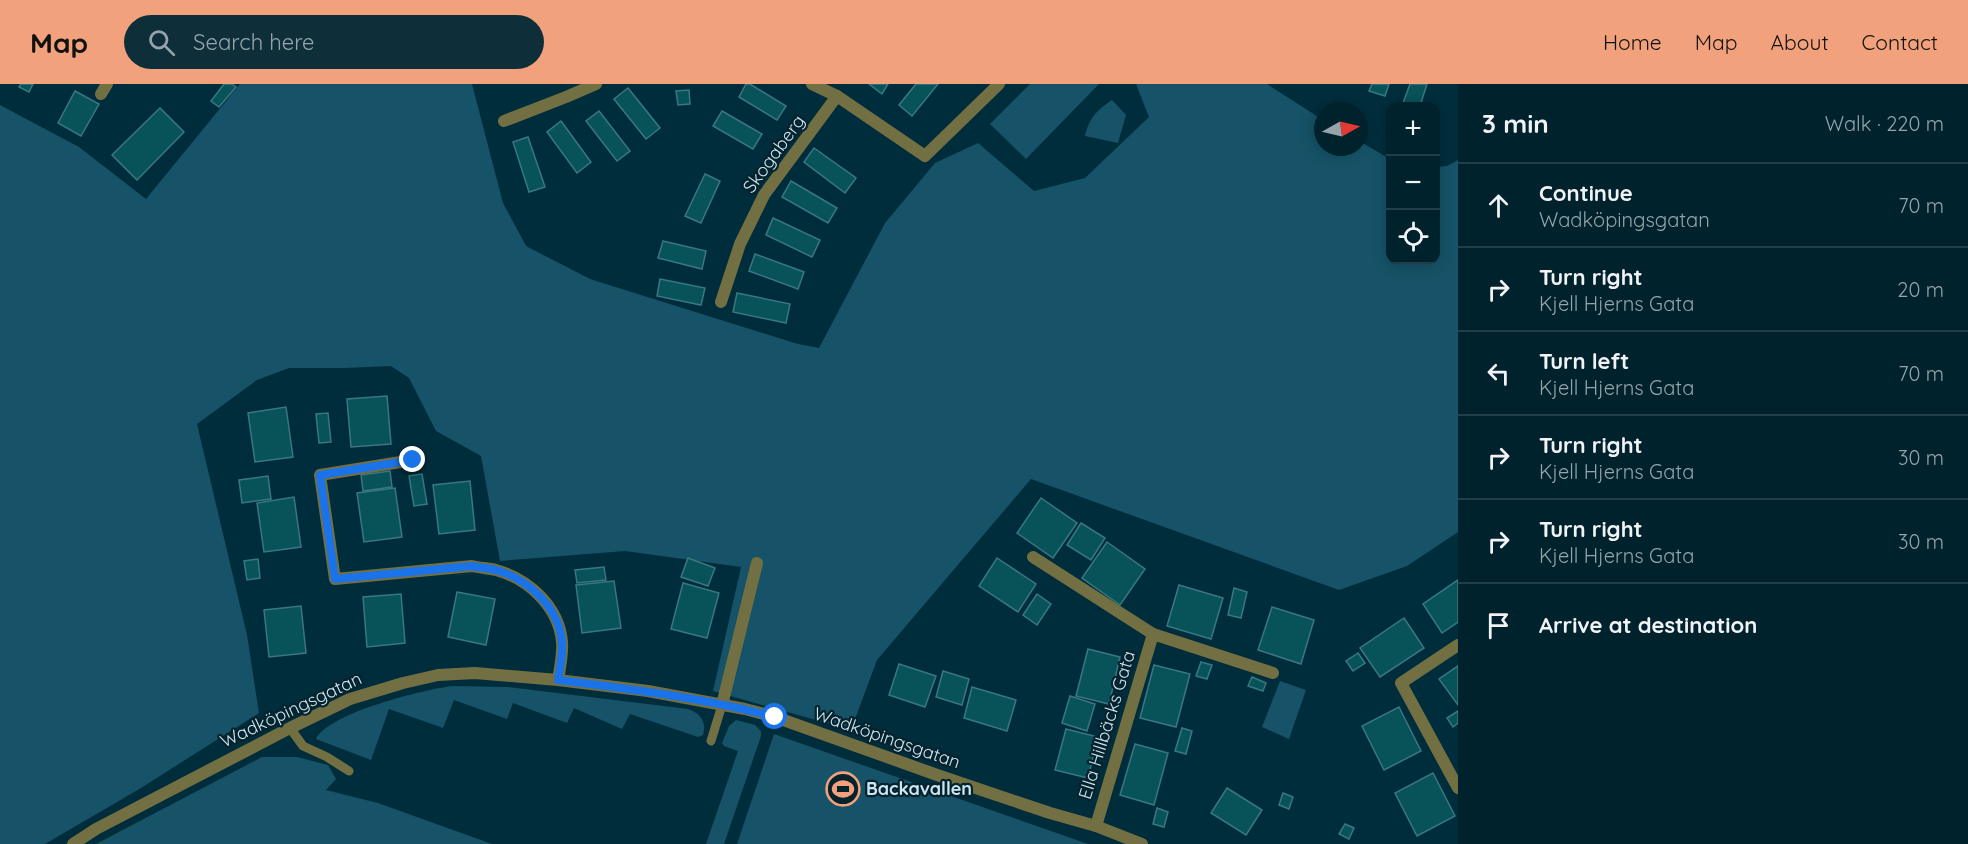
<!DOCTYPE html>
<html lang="en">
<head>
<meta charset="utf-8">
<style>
  :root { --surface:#00222d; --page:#0e2f39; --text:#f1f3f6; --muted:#95a4aa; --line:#223f49; --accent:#f1a17b }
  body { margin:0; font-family:Quicksand,sans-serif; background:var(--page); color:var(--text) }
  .controls { position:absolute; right:18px; top:18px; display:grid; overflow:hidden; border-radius:12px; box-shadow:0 3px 15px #0003 }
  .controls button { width:54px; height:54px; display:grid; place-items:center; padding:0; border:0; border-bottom:2px solid var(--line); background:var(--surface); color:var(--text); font:30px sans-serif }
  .compass { position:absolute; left:1314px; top:18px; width:54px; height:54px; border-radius:50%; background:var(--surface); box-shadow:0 3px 15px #0003; rotate:82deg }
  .stop { position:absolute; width:18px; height:18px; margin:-14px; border:4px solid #1a73e8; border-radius:50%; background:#fff }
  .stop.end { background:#1a73e8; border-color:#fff; box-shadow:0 2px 6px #0008 }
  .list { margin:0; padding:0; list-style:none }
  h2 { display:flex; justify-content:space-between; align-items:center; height:78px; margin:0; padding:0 24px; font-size:26px }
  h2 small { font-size:20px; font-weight:400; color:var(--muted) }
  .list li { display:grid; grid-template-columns:39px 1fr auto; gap:18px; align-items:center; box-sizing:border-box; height:84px; padding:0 24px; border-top:2px solid var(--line) }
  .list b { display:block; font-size:22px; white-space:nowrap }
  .list p { margin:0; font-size:20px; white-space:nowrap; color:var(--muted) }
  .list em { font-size:20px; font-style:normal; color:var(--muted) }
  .icon { flex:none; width:33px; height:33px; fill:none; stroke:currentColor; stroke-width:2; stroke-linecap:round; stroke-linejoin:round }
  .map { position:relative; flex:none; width:1458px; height:760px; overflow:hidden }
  header { display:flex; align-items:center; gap:36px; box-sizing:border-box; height:84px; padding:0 30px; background:var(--accent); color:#111 }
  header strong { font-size:28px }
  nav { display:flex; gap:33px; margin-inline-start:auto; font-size:21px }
  .search { width:420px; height:54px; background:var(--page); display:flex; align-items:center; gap:15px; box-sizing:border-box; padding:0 21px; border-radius:33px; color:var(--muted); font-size:22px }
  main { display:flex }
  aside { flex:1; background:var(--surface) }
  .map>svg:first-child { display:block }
  .green { fill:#165368 }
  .building { fill:#08525a; stroke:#397880; stroke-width:1.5 }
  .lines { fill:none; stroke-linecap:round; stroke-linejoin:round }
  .service { stroke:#727042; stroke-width:9 }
  .minor { stroke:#727042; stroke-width:12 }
  .route { stroke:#1a73e8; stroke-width:8 }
  .labels { text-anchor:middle; stroke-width:4.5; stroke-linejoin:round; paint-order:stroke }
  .street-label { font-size:18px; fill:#cbe6f2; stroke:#05222d }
  .poi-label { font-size:18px; font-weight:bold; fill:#cbe6f2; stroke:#05222d; text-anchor:start }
</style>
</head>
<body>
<header>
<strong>Map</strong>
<div class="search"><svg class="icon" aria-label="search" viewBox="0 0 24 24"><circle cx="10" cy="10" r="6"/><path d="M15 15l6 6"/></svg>Search here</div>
<nav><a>Home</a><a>Map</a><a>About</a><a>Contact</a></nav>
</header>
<main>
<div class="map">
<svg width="1458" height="760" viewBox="0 0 1458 760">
  <rect width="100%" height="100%" fill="#002d3c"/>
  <g class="green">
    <polygon points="240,0 472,0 503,119 526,162 590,195 798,260 819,264 885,139 935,79 978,59 1034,107 1085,94 1149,33 1136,0 1267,0 1323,36 1323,63 1359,63 1359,57 1390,75 1390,176 1436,176 1436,83 1447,82 1458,76 1458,448 1407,482 1339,506 1031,395 877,576 851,646 713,607 741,483 625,467 500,477 481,372 436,347 409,294 391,282 345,284 289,284 257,296 197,340 247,551 259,629 141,704 45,760 0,760 0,21 79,63 146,115"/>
    <polygon points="1030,0 1099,0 1026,75 990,40"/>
    <path d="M1112 16 1126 31 1118 59 1085 52C1089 34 1097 26 1112 16Z"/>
    <polygon points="1280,597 1306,606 1289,655 1262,643"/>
    <path d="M453 602 507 603 688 625C700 629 707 637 703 651L698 653 630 630 622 645 574 624 567 639 513 619 507 635 454 616 443 644 389 625 371 676 316 655C328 629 425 605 453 602Z"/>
    <polygon points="736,636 755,641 761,647 761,652 724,760 706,760 738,667 724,662 722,659 729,642"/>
    <polygon points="774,650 1088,760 737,760"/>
    <polygon points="262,673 297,673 328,681 336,695 326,706 378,719 492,760 96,760"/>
  </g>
  <g class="building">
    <polygon points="21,0 33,0 29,8 19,3"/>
    <polygon points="224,0 232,0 236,3 219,23 211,17"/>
    <polygon points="746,0 750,0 786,22 777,36 739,13"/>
    <polygon points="869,0 888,0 882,10"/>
    <polygon points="916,0 938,0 912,32 899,21"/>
    <polygon points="1372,0 1389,0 1385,12 1369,7"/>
    <polygon points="1410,0 1427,0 1420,22 1402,22"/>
    <polygon points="628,4 660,44 646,55 614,15"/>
    <polygon points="689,6 690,20 678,21 676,7"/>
    <polygon points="75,7 99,20 81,52 58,39"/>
    <polygon points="160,24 184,48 137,96 112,71"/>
    <polygon points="599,27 630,67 617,77 586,37"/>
    <polygon points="722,27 762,50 753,65 713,42"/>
    <polygon points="561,37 591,78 577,89 547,48"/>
    <polygon points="528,53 545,103 529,108 513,58"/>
    <polygon points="814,64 856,94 845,109 804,78"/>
    <polygon points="705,90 720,97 701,139 685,132"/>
    <polygon points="791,97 837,124 828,139 782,113"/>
    <polygon points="773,134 820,156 812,173 766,151"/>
    <polygon points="663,157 706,167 702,185 658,174"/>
    <polygon points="755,170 804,188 798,205 749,187"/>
    <polygon points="660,195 705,204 701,221 657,212"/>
    <polygon points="737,209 790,220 786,239 733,228"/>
    <polygon points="387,312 391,360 351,363 347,315"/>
    <polygon points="286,323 293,373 255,378 248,329"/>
    <polygon points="328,329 331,358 319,359 316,330"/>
    <polygon points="390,387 392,403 363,407 361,391"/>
    <polygon points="422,390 427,420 414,422 409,392"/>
    <polygon points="268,392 271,415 242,419 239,396"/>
    <polygon points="470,397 475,446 439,450 433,401"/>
    <polygon points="395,404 402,453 364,458 357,409"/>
    <polygon points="294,413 301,463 264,468 257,419"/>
    <polygon points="1041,414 1077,439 1053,474 1017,449"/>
    <polygon points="1081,439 1105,454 1091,476 1067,461"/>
    <polygon points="1107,458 1145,485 1120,521 1082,494"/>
    <polygon points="688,474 715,484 708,502 681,493"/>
    <polygon points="997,474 1036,500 1018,528 979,502"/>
    <polygon points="258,475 260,494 247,496 244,477"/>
    <polygon points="604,483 606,496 577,499 575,486"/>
    <polygon points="1458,496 1458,538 1442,549 1423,520"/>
    <polygon points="614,497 621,544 582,549 576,501"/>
    <polygon points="683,499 719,509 707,554 671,545"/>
    <polygon points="1179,501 1223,514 1211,555 1167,542"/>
    <polygon points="1234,504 1247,508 1241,534 1228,531"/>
    <polygon points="457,508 495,515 486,561 448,553"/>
    <polygon points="401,510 405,559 367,563 363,513"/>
    <polygon points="1037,510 1051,520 1037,541 1023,531"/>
    <polygon points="301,522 306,569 269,573 264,526"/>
    <polygon points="1272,523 1314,536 1301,580 1258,566"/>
    <polygon points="1404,534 1424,564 1380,593 1360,564"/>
    <polygon points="1088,565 1120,573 1109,620 1076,612"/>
    <polygon points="1358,569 1365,579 1353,587 1346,577"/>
    <polygon points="1201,578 1212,581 1207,595 1196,592"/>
    <polygon points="899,580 936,592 925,623 889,611"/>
    <polygon points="1154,581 1190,590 1176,643 1140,634"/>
    <polygon points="1458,582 1458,621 1439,595"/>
    <polygon points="943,587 969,595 962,621 936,613"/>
    <polygon points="1252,593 1266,599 1263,607 1248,602"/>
    <polygon points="972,603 1016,616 1007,647 964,634"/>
    <polygon points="1070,612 1095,620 1087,647 1062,639"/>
    <polygon points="1399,623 1421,667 1384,686 1362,642"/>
    <polygon points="1458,627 1458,639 1453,643 1447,634"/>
    <polygon points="1182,644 1192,647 1186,670 1175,667"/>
    <polygon points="1066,645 1098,653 1088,694 1055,686"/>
    <polygon points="1135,660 1168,669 1154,721 1120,711"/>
    <polygon points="1433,689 1455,732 1417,752 1395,709"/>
    <polygon points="1227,704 1262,726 1246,751 1211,729"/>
    <polygon points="1283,709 1293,713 1289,725 1279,721"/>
    <polygon points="1157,724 1168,728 1164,743 1153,740"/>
    <polygon points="1345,740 1354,744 1349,755 1339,750"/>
  </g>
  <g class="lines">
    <g class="service">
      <polyline points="290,644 303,662 327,673 349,687"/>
      <polyline points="711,657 722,621"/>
    </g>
    <g class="minor">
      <polyline points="812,0 837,12 925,72 999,0"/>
      <polyline points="101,10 107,0"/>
      <polyline points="504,37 566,13 596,0"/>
      <polyline points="721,218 740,160 764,111 837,12"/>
      <path d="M413 376 320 391 335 495 472 482C480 484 488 484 496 486 529 495 559 523 562 558 563 571 560 583 558 596"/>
      <polyline points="1033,473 1153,550 1273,589"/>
      <polyline points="1458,561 1401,599 1458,704"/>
      <polyline points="722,621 757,479"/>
      <polyline points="1096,742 1153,550"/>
      <polyline points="73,760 96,745 290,644 350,615 403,599 438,591 475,589 558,596 648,607 745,625 775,633 940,692 1050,729 1096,742 1142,760"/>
    </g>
  </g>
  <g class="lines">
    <path class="route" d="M413 376 320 391 335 495 472 482C480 484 488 484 496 486 528 495 559 523 562 558 563 571 560 583 558 596 631 605 704 614 775 633"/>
  </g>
  <defs>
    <symbol id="stadium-ring" viewBox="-11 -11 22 22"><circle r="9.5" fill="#05222d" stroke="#f1a17b" stroke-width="1.5"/><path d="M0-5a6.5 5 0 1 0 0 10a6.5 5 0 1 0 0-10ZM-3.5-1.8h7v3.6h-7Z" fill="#f1a17b"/></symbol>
  </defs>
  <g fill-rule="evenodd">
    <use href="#stadium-ring" x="824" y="686" width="38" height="38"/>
  </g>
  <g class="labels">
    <g class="street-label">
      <text transform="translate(774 70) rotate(-54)" y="6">Skogaberg</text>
      <text transform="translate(291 626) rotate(-25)" y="6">Wadköpingsgatan</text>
      <text transform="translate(1107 641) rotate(-73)" y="6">Ella Hillbäcks Gata</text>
      <text transform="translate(887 654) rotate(19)" y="6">Wadköpingsgatan</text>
    </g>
    <g class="poi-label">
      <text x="866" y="711">Backavallen</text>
    </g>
  </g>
</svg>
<div class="controls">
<button>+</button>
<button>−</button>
<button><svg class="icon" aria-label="locate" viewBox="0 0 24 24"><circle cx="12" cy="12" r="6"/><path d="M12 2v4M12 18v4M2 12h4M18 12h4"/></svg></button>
</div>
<svg class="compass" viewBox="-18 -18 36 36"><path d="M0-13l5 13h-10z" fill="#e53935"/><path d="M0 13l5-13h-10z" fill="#95a4aa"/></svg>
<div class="stop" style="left:775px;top:633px"></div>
<div class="stop end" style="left:413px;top:376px"></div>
</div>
<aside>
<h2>3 min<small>Walk · 220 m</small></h2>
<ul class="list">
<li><svg class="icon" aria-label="ahead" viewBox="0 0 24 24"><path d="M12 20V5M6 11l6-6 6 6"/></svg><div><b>Continue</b><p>Wadköpingsgatan</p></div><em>70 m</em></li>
<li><svg class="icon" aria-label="right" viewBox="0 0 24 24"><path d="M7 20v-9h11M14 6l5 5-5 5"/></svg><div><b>Turn right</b><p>Kjell Hjerns Gata</p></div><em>20 m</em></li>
<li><svg class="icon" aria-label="left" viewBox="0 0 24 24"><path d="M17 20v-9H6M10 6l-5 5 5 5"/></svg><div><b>Turn left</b><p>Kjell Hjerns Gata</p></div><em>70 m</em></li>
<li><svg class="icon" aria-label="right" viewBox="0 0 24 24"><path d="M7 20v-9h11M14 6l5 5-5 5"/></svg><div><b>Turn right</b><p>Kjell Hjerns Gata</p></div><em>30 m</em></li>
<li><svg class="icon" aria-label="right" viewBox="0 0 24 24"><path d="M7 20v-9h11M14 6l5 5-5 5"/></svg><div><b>Turn right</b><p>Kjell Hjerns Gata</p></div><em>30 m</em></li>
<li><svg class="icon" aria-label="arrive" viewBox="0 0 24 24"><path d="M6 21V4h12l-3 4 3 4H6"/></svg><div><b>Arrive at destination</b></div></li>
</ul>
</aside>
</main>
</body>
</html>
